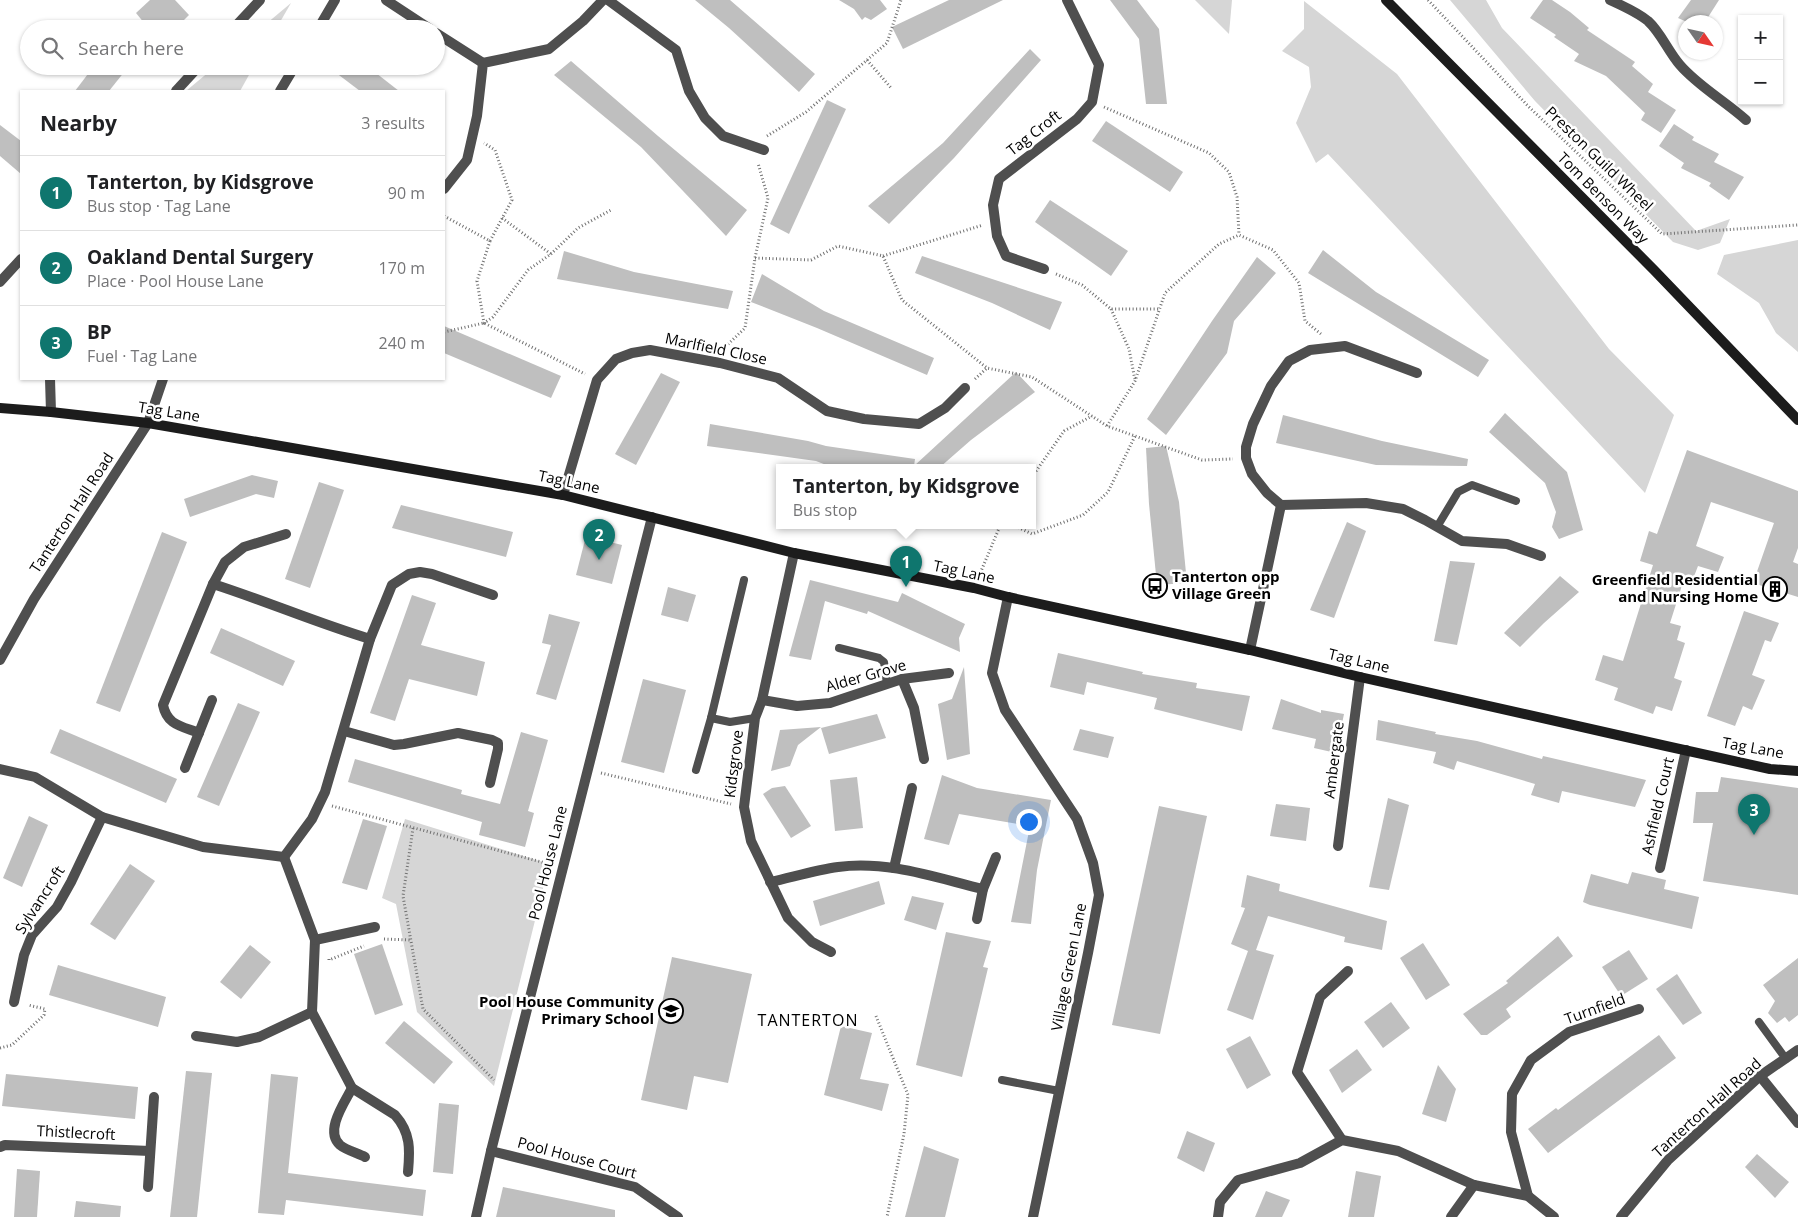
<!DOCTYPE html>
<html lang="en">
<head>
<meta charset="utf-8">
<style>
  :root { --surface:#fff; --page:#f2f2f2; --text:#202124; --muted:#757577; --line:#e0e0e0; --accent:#0f766e }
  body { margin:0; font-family:"Open Sans",sans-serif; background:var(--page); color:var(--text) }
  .controls { position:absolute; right:15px; top:15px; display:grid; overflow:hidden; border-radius:0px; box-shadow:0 1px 4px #0004 }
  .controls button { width:45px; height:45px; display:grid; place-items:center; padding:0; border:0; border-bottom:1px solid var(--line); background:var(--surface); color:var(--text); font:25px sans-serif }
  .compass { position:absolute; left:1678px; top:15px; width:45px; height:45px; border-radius:50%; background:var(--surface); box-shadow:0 1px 4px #0004; rotate:124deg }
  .you { position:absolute; left:1028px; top:821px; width:18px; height:18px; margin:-12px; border:4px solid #fff; border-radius:50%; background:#1a73e8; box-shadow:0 0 0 8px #1a73e833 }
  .badge { display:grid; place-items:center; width:32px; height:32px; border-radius:50%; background:var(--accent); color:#fff; font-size:16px; font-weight:700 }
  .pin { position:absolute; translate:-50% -41px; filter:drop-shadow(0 1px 2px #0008) }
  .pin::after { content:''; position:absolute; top:26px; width:18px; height:15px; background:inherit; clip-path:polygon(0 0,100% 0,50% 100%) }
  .popup { position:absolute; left:776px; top:464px; width:260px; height:65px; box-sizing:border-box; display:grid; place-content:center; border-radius:0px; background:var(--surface); filter:drop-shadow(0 1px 4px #0005); font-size:16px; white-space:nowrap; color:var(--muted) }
  .popup b { font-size:19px; color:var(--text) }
  .popup::after { content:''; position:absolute; left:50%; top:100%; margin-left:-10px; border:10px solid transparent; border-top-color:var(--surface) }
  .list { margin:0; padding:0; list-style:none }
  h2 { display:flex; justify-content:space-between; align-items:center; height:65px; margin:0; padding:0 20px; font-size:21px }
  h2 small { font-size:16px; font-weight:400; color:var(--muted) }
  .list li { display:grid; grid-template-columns:32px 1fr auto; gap:15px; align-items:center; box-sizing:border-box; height:75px; padding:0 20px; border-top:1px solid var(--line) }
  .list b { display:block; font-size:19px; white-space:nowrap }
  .list p { margin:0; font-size:16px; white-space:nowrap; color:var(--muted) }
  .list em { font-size:16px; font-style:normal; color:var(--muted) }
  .icon { flex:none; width:28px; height:28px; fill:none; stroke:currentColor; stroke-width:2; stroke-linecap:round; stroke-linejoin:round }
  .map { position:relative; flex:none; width:1798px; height:1217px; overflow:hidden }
  .search { position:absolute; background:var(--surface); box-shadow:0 1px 4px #0004; left:20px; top:20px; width:425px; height:55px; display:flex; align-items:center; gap:12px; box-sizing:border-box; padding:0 18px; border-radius:28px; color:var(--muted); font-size:19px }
  .panel { position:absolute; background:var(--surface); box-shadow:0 1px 4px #0004; left:20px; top:90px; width:425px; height:290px; border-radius:0px }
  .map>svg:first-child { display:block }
  .green { fill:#d6d6d6 }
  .building { fill:#bfbfbf }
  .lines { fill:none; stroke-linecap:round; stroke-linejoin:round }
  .path { stroke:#717171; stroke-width:3; stroke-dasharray:1 2.5; stroke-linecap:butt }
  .service { stroke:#4f4f4f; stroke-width:8 }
  .minor { stroke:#4f4f4f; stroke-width:10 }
  .tertiary { stroke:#4f4f4f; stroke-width:10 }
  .secondary { stroke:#1c1c1c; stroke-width:10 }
  .labels { text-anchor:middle; stroke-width:5; stroke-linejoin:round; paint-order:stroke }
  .street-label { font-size:15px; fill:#000; stroke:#fff }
  .poi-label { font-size:15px; font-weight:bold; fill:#000; stroke:#fff; text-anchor:end }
  .neighbourhood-label { font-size:16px; letter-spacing:1px; fill:#000; stroke:#fff }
</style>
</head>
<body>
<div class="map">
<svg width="1798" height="1217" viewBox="0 0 1798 1217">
  <rect width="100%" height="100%" fill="#fff"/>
  <g class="green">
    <polygon points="1195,0 1232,0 1229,34"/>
    <polygon points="1450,0 1486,0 1502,28 1696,231 1730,219 1720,243 1698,250 1673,242 1535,101"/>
    <polygon points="1304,1 1397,74 1609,349 1674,415 1645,493 1328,154 1316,163 1296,123 1311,87 1309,67 1282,51 1304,29"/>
    <polygon points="291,3 276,29 260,29"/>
    <polygon points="216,66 254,66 240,91 186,91"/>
    <polygon points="1798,240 1798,352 1776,333 1759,303 1717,274 1724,255"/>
    <polygon points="405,819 549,864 494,1086 417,1012 396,904 382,898"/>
  </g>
  <g class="building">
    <polygon points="150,0 175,0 189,15 175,29 149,29 136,13"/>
    <polygon points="695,0 730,0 815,74 799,92 729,28"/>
    <polygon points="839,0 880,0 887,9 871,20 865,17 862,20 854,9"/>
    <polygon points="949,0 1003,0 903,49 892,27"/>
    <polygon points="1110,0 1137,0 1159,29 1167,104 1146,104 1139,39"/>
    <polygon points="1543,0 1552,0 1570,12 1589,28 1587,30 1635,62 1632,66 1653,84 1648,92 1676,110 1661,133 1641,120 1645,113 1606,76 1574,61 1579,54 1554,37 1556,35 1530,18"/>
    <polygon points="1691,0 1719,0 1705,22 1687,22 1678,18"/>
    <polygon points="1030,49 1041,60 954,158 889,224 868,206 943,143"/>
    <polygon points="571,61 658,136 747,210 726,236 641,147 554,75"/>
    <polygon points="94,66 129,66 109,91 75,91"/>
    <polygon points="327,66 367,66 399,91 360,91"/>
    <polygon points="827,100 846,109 789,234 770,224"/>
    <polygon points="1106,121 1183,172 1170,192 1092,141"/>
    <polygon points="1674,124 1694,137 1692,140 1719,154 1714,162 1744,177 1729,200 1709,186 1711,183 1681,168 1684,163 1659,146"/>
    <polygon points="0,125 21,141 21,174 0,156"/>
    <polygon points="1050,200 1128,251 1111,276 1035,222"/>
    <polygon points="1323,250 1376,292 1489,360 1478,377 1308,273"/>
    <polygon points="564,251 634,272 733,291 728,309 557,279"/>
    <polygon points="922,256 1062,302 1050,330 992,303 915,273"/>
    <polygon points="1257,257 1276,273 1234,321 1227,353 1166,435 1147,419 1212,321"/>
    <polygon points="762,274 824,311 934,358 927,375 817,328 751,302"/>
    <polygon points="444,326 561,376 551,398 444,353"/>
    <polygon points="1016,372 1035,392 971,440 939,468 834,468 816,461 707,446 710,424 808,441 826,446 915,459 914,466"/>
    <polygon points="661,373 680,382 636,465 615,454"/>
    <polygon points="1505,413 1567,472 1583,530 1559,539 1552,527 1556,512 1545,483 1489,432"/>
    <polygon points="1283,415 1382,441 1468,459 1467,466 1376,465 1276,443"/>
    <polygon points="1166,446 1179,502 1187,583 1157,585 1149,504 1146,448"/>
    <polygon points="1687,450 1798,491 1798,548 1793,562 1798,564 1798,597 1753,583 1774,523 1711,502 1696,546 1724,557 1718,572 1698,566 1693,579 1685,576 1670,623 1681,626 1677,640 1685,643 1674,678 1682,681 1672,711 1656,706 1653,714 1614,700 1618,688 1595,680 1603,655 1623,661 1653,565 1640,561 1649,531 1657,534"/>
    <polygon points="252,475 278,481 274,498 256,494 190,517 184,499"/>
    <polygon points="319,482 344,490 310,588 285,579"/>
    <polygon points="401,505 513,532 506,557 392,528"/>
    <polygon points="1347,522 1366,531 1334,618 1310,610"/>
    <polygon points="162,532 187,542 120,712 96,703"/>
    <polygon points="586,536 622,545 612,584 576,575"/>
    <polygon points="1450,561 1475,563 1457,645 1434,641"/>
    <polygon points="1560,576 1579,592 1544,623 1520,647 1504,633"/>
    <polygon points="810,580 898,602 902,593 965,624 959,638 960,652 868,611 867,614 825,601 811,660 789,656"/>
    <polygon points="668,587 696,595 688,622 661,615"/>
    <polygon points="412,595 436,603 421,645 485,662 477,696 409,679 395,721 370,713"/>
    <polygon points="1744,611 1779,623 1771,642 1765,640 1752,675 1765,680 1752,710 1743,706 1735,726 1707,716"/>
    <polygon points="549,614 580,622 556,700 536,694 551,645 542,643"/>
    <polygon points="221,628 295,661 283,686 210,653"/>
    <polygon points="1058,653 1143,672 1142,674 1197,683 1196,688 1250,696 1242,731 1154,709 1157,698 1087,682 1084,695 1050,687"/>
    <polygon points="964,667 970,754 947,760 938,704 952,699"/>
    <polygon points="643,679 686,690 664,773 621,762"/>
    <polygon points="1281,699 1321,713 1321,710 1344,714 1336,753 1314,748 1316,739 1272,729"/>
    <polygon points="238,703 260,712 219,806 197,797"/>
    <polygon points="877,714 886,738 829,754 821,728"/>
    <polygon points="1378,720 1436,732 1435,734 1477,741 1542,759 1543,756 1646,780 1635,807 1562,791 1559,803 1531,795 1535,784 1457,761 1454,770 1433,763 1436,752 1376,740"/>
    <polygon points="821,727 798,745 790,766 771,771 780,730"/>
    <polygon points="60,729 177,779 166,803 50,753"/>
    <polygon points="1080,729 1114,737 1108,758 1073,750"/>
    <polygon points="521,732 548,740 528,811 534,813 525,847 479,835 482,822 348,782 355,759 462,790 461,794 500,804"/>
    <polygon points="942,775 977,788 1051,800 1037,870 1031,924 1011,922 1030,826 959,814 949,845 924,839"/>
    <polygon points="857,777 863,828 835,831 830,780"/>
    <polygon points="1721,777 1798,788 1798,895 1703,881 1713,823 1693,823 1696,792 1718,792"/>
    <polygon points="785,786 811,826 791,838 763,794 772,788"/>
    <polygon points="1388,798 1409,805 1389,890 1369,887"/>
    <polygon points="1276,804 1310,808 1306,841 1270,836"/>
    <polygon points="1159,806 1207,816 1160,1034 1112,1025"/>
    <polygon points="29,816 48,825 22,887 3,878"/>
    <polygon points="363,819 387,826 367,890 342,883"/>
    <polygon points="130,864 155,881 115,940 90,924"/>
    <polygon points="1632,872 1666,880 1664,889 1699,897 1692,929 1590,905 1583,902 1591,874 1628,884"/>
    <polygon points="1247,875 1280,884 1279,891 1387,921 1382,950 1344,942 1345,937 1268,916 1256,950 1274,955 1253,1020 1227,1010 1248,951 1231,944 1245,908 1241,907"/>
    <polygon points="879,881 885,904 820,926 813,901"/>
    <polygon points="912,896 944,903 936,930 904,920"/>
    <polygon points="946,932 991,941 983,967 988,968 962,1077 916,1065"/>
    <polygon points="1558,936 1573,956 1506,1009 1511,1017 1487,1035 1481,1035 1463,1014 1508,983 1506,981"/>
    <polygon points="1423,943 1450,985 1426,1000 1400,958"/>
    <polygon points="382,944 403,1005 375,1015 354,954"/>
    <polygon points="250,945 271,962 241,999 220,982"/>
    <polygon points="1629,950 1648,979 1621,996 1602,967"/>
    <polygon points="672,957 752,974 728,1083 694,1076 687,1110 641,1100"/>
    <polygon points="1798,958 1798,1015 1789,1022 1785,1017 1777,1023 1768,1013 1775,1001 1763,985"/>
    <polygon points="58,965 166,997 158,1027 49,995"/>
    <polygon points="1677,974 1702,1013 1683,1025 1656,989"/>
    <polygon points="1391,1002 1410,1028 1383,1048 1364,1022"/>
    <polygon points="404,1021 453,1062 434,1084 385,1043"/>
    <polygon points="841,1026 872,1033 860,1079 889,1084 882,1111 824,1095"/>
    <polygon points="1659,1035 1676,1058 1548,1153 1528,1129 1556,1108 1558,1110"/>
    <polygon points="1250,1036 1271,1075 1247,1089 1226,1049"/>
    <polygon points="1357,1049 1372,1070 1342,1093 1329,1070"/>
    <polygon points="1438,1065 1456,1089 1446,1122 1422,1114"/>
    <polygon points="186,1071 212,1073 197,1217 170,1217"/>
    <polygon points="6,1074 138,1087 135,1119 2,1106"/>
    <polygon points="271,1074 298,1077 288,1173 426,1190 423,1216 286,1200 284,1215 258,1213"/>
    <polygon points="439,1103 459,1105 453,1174 433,1172"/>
    <polygon points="1187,1131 1215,1143 1204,1172 1177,1158"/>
    <polygon points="924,1146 959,1159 945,1217 905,1217"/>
    <polygon points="1757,1154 1789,1182 1775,1198 1745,1167"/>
    <polygon points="17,1169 40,1171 37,1217 14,1217"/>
    <polygon points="1356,1171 1381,1176 1374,1217 1348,1217"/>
    <polygon points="503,1187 615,1210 615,1217 496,1217"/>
    <polygon points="1266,1191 1290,1200 1282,1217 1255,1217"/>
    <polygon points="76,1201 121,1206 120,1217 74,1217"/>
  </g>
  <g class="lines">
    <g class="path">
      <polyline points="1428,0 1528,106 1662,234 1798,225"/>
      <polyline points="867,60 892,89"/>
      <polyline points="1104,107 1209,153 1229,172 1237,197 1239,235"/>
      <polyline points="767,136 806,112 887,43 901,0"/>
      <polyline points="444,216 490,241 512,200 495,150 484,143"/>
      <polyline points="502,218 551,254"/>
      <polyline points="490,241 477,281 484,323 493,317 528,270 551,254 578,228 611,210"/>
      <polyline points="883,256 983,225"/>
      <polyline points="755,258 811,260 838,246 883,256 902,300 987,368 1032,377 1107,426 1202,460 1233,459"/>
      <polyline points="1056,274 1082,285 1111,309 1160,309"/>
      <polyline points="1111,309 1129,349 1135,380"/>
      <polyline points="444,332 484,323 585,374"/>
      <polyline points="723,349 745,328 755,258 768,198 758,163"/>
      <polyline points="975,379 987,368"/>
      <polyline points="1107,426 1135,381 1165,293 1219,244 1239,235 1273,250 1299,283 1305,321 1321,334"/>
      <polyline points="1032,477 1064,431 1092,416"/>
      <polyline points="1015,526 1032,534 1083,515 1108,492 1135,436"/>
      <polyline points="979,576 1000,526"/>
      <polyline points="601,773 731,804"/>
      <polyline points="332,806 549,864"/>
      <polyline points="413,828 403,896 423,1009 494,1080"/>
      <polyline points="384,939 411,940"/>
      <polyline points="329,959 329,960 364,946"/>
      <polyline points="876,1016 908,1095 904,1134 887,1217"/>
      <polyline points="0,1048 12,1045 44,1015 45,1009 28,1005"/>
    </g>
    <g class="service">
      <polyline points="1437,527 1458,492 1472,485 1516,501"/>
      <polyline points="839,648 879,658 884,662 887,684"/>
      <polyline points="711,718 730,722 755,718"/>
      <polyline points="696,770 711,718 744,580"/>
      <polyline points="1759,1022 1786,1059"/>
      <polyline points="1002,1080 1059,1091"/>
    </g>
    <g class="minor">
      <polyline points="386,0 430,29"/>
      <polyline points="608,0 676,50 689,91 705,118 723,136 764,150"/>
      <path d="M1610 0C1623 6 1637 12 1648 21 1661 33 1668 51 1680 65 1698 86 1725 101 1746 120"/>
      <polyline points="233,29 260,0"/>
      <polyline points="436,33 483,63"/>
      <polyline points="176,91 199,66"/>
      <polyline points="444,189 467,160 477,116 483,63 549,49 583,21 603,0"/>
      <polyline points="1044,269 1006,256 997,236 993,205 999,179 1077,119 1092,102 1099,65 1067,0"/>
      <polyline points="0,282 21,259"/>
      <polyline points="50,379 51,412"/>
      <polyline points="563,495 597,380 616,359 632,353 650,350 720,363 778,378 827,411 864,419 919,424 945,408 965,388"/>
      <polyline points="1281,505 1366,503 1403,509 1425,520 1462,541 1507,544 1541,556"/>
      <polyline points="794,553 762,700 755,718 744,807 751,841 788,918 812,942 831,952"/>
      <polyline points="213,584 225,562 244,547 286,534"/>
      <polyline points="1008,597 992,673 1005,710 1077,819 1093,863 1099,895 1088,953 1033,1217"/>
      <polyline points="1250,650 1281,505 1267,493 1252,474 1246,458 1246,447 1253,424 1271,386 1289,361 1310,350 1345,346 1417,373"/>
      <polyline points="902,679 914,708 924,759"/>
      <polyline points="762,700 797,706 830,703 902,679 949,673"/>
      <polyline points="344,731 394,745 404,744 458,733 492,740 498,743 498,749 490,783"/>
      <path d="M199 733C181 726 167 725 163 705L213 584C266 601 317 623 370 639"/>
      <polyline points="185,768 212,700"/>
      <polyline points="0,769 35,777 102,817 203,847 284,857 312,819 325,792 370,639 392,585 409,574 420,572 432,574 493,595"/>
      <polyline points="1338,846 1360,677"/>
      <path d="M284 857 315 940 312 1012 352 1088 395 1115C411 1133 410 1150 408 1172"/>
      <polyline points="894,868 912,788"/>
      <polyline points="1660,868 1686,750"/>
      <path d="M770 882C793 877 816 870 838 867 887 860 937 878 983 889"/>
      <polyline points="977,919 983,889 996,857"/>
      <polyline points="315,940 375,927"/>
      <polyline points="14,1002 24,955 32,935 57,907 71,882 102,817"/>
      <polyline points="196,1036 237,1042 259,1037 312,1012"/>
      <polyline points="1760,1076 1798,1123"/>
      <path d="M352 1088C345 1102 324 1131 340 1145 346 1150 357 1153 365 1157"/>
      <polyline points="1342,1140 1297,1072 1320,997 1348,971"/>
      <polyline points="0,1147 5,1145 150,1151"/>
      <polyline points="491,1151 635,1187 678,1217"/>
      <polyline points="148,1187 154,1097"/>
      <polyline points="1528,1196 1511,1132 1512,1094 1531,1060 1569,1032 1639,1009"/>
      <polyline points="476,1217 491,1151 652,517"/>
      <polyline points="1218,1217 1220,1202 1238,1180 1300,1163 1342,1140 1398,1151 1474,1185 1528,1196 1554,1217"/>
      <polyline points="1451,1217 1474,1185"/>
    </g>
    <g class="tertiary">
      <polyline points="318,29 335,0"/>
      <polyline points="280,91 295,66"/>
      <polyline points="0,660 34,599 148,423 163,379"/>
      <polyline points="1621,1217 1668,1160 1760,1076 1798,1050"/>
    </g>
    <g class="secondary">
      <polyline points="1386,0 1654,270 1798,420"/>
      <polyline points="0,408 51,412 148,423 563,495 794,553 974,588 1008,597 1250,650 1360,677 1666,746 1770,769 1798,771"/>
    </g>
  </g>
  <defs>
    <symbol id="bus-ring" viewBox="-11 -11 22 22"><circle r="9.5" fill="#fff" stroke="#000" stroke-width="1.5"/><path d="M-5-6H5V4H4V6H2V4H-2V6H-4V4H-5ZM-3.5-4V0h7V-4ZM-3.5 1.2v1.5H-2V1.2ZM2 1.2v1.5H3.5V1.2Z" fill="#000"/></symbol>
    <symbol id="building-ring" viewBox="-11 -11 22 22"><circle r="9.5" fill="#fff" stroke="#000" stroke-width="1.5"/><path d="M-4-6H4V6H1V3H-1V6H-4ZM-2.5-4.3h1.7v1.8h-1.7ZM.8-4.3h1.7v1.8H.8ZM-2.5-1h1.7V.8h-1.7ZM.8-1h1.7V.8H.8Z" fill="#000"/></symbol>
    <symbol id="school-ring" viewBox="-11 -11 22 22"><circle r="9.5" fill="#fff" stroke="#000" stroke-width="1.5"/><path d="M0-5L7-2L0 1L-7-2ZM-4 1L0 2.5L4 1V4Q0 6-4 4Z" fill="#000"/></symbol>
  </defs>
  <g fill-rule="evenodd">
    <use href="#bus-ring" x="1141" y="572" width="28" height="28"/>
    <use href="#building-ring" x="1761" y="575" width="28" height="28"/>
    <use href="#school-ring" x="657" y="997" width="28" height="28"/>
  </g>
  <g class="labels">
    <g class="street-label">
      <text transform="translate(1034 133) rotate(-38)" y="5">Tag Croft</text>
      <text transform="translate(1599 159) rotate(44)" y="5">Preston Guild Wheel</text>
      <text transform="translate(1603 198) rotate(45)" y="5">Tom Benson Way</text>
      <text transform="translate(716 349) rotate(12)" y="5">Marlfield Close</text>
      <text transform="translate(169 412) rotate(9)" y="5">Tag Lane</text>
      <text transform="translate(569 482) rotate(12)" y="5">Tag Lane</text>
      <text transform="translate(72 513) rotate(-57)" y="5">Tanterton Hall Road</text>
      <text transform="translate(964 572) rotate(12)" y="5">Tag Lane</text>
      <text transform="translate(1359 661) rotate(13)" y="5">Tag Lane</text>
      <text transform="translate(866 676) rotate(-16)" y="5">Alder Grove</text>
      <text transform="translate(1753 748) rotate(10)" y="5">Tag Lane</text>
      <text transform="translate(1334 760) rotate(-83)" y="5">Ambergate</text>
      <text transform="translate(734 764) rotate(-83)" y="5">Kidsgrove</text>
      <text transform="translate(1658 806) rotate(-77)" y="5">Ashfield Court</text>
      <text transform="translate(548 863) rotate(-76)" y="5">Pool House Lane</text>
      <text transform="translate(40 900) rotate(-57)" y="5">Sylvancroft</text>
      <text transform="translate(1069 967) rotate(-79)" y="5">Village Green Lane</text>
      <text transform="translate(1595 1009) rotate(-20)" y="5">Turnfield</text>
      <text transform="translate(1707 1108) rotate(-42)" y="5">Tanterton Hall Road</text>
      <text transform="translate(76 1133) rotate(3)" y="5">Thistlecroft</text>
      <text transform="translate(577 1158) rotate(15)" y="5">Pool House Court</text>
    </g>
    <g class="poi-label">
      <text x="1172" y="582" text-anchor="start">Tanterton opp<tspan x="1172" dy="17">Village Green</tspan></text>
      <text x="1758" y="585">Greenfield Residential<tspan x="1758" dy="17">and Nursing Home</tspan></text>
      <text x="654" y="1007">Pool House Community<tspan x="654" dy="17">Primary School</tspan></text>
    </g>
    <g class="neighbourhood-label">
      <text x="808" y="1026">TANTERTON</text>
    </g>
  </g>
</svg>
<div class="controls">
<button>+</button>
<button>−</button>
</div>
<svg class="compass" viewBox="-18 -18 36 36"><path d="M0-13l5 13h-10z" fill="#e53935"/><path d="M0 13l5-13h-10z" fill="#757577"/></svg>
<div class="you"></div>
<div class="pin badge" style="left:906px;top:587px">1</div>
<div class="popup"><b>Tanterton, by Kidsgrove</b>Bus stop</div>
<div class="pin badge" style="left:599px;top:560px">2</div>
<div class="pin badge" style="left:1754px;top:835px">3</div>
<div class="search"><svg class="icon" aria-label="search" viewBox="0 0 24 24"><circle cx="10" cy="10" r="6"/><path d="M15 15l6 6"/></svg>Search here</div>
<section class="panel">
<h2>Nearby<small>3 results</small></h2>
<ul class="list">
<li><span class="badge">1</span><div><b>Tanterton, by Kidsgrove</b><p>Bus stop · Tag Lane</p></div><em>90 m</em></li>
<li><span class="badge">2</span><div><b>Oakland Dental Surgery</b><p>Place · Pool House Lane</p></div><em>170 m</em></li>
<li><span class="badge">3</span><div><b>BP</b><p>Fuel · Tag Lane</p></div><em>240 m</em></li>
</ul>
</section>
</div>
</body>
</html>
